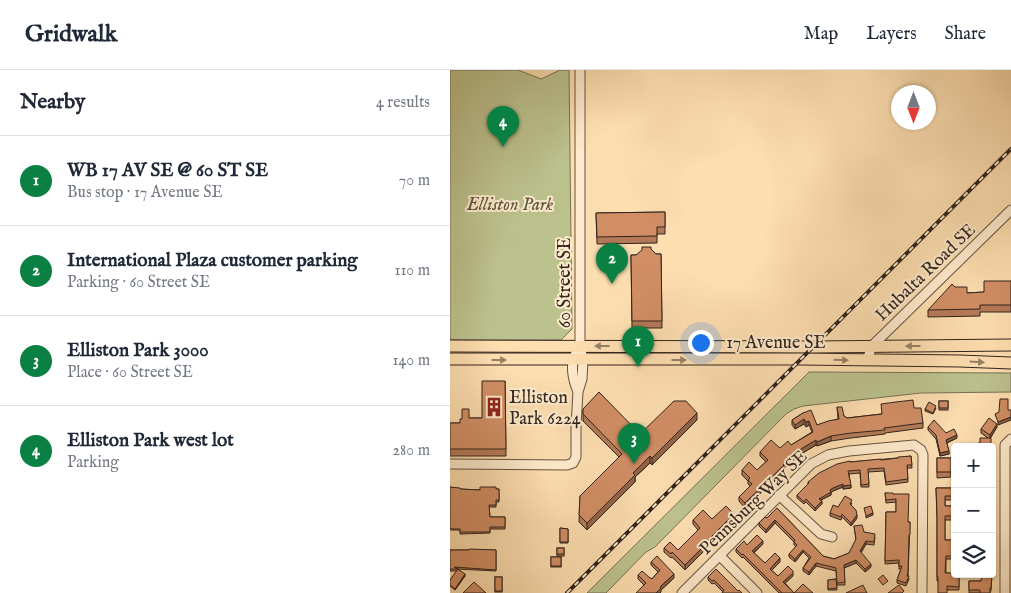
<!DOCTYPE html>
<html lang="en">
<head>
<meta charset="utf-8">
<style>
  :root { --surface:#fff; --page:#f2f2f3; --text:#1f2937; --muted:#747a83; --line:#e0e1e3; --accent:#0b8043 }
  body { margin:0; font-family:"IM FELL English",serif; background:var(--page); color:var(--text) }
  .controls { position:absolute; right:15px; bottom:15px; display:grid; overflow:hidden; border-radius:5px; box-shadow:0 1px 4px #0004 }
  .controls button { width:45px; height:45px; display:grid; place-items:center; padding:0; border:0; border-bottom:1px solid var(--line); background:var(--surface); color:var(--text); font:25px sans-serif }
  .compass { position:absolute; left:441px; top:15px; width:45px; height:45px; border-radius:50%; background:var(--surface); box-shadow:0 1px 4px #0004; rotate:180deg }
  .you { position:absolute; left:250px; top:272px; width:18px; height:18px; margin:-12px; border:4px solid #fff; border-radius:50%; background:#1a73e8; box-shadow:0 0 0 8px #1a73e833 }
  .badge { display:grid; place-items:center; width:32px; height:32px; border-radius:50%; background:var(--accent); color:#fff; font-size:16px; font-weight:700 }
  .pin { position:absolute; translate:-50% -41px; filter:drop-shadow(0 1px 2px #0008) }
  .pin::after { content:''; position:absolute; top:26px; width:18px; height:15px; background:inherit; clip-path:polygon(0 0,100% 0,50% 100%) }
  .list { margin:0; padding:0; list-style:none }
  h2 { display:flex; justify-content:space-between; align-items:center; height:65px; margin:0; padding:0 20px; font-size:21px }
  h2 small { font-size:16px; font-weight:400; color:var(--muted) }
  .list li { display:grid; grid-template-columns:32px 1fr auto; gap:15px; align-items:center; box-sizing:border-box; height:90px; padding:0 20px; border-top:1px solid var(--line) }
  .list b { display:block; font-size:19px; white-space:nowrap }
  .list p { margin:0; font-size:16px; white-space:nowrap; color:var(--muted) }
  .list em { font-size:16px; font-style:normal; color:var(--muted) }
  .icon { flex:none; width:28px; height:28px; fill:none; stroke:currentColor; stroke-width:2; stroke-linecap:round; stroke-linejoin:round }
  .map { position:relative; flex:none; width:561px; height:523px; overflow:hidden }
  header { display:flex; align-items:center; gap:30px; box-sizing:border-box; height:70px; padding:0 25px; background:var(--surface); border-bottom:1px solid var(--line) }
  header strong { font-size:24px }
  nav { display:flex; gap:28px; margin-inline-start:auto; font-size:18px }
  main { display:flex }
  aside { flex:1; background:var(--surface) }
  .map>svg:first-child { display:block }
  .green { fill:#bcc28e; stroke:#767255 }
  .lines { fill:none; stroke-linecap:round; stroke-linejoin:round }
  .minor-casing { stroke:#635241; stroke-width:11 }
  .major-casing { stroke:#30231c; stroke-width:13 }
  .minor { stroke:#feeacc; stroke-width:9 }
  .major { stroke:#fddeb0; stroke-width:11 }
  .rail-casing { stroke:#30231c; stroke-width:4 }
  .rail { stroke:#feeacc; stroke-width:2; stroke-dasharray:5.5; stroke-linecap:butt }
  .wall { fill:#b47a57; stroke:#30231c }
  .shaded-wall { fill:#926347; stroke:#30231c }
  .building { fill:#d18e65; stroke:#30231c }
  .oneway { fill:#968066 }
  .labels { text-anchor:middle; stroke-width:4; stroke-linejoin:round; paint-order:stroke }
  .park-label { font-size:18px; font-style:italic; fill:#5a533e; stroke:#feeacc }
  .street-label { font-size:18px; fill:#30231c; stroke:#feeacc }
  .poi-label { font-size:18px; fill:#30231c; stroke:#feeacc; text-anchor:start }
</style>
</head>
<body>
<header>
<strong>Gridwalk</strong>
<nav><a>Map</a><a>Layers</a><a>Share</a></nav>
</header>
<main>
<aside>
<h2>Nearby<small>4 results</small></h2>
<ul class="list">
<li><span class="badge">1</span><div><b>WB 17 AV SE @ 60 ST SE</b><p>Bus stop · 17 Avenue SE</p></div><em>70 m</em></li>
<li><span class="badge">2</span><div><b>International Plaza customer parking</b><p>Parking · 60 Street SE</p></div><em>110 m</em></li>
<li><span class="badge">3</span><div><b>Elliston Park 3000</b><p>Place · 60 Street SE</p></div><em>140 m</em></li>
<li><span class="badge">4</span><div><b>Elliston Park west lot</b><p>Parking</p></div><em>280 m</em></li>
</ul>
</aside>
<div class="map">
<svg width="561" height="523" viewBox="0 0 561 523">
  <rect width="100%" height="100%" fill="#fddeb0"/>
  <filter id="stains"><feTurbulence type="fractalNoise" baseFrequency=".004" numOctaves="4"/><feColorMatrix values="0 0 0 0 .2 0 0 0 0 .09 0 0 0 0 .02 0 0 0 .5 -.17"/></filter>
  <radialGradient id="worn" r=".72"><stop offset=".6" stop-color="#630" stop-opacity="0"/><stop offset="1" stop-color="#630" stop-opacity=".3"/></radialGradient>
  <g class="green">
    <polygon points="0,0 68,0 91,9 110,0 119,0 122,259 111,270 0,270"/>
    <polygon points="359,302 561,303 561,322 471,323 353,336 344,339 336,344 205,477 196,482 156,523 137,523"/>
  </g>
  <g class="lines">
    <defs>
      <g id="minor">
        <path d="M125 285C120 297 123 310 128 322"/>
        <polyline points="417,290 422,276 561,140"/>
        <polyline points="0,394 117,395 123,393 126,387 126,356 128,322 132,309 133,290 130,276 130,0"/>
        <polyline points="329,425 371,464 382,467"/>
        <polyline points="270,486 307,523"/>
        <polyline points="232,523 361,394 378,385 399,381 464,375 471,380 473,385 472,523"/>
        <polyline points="555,523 555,375 561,369"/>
      </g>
      <g id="major">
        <polyline points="0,276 363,277 561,275"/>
        <polyline points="0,289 351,289 510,291 561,293"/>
      </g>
    </defs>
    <use href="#minor" class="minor-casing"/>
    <use href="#major" class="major-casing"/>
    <use href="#minor" class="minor"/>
    <use href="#major" class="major"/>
    <defs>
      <polyline id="rail" points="117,523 561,79"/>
    </defs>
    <use href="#rail" class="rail-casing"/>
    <use href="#rail" class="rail"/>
  </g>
  <g class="wall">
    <polygon points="215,142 215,164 207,164 207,173 147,174 146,143"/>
    <polygon points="201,179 206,184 211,184 212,258 182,258 181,185 186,185"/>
    <polygon points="561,211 561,242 530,242 530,246 478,247 478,240 505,217 517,223 534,222"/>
    <polygon points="55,311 56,386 0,386 0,353 10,353 19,348 32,348"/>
    <rect x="489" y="331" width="9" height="9"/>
    <polygon points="387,337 394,346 397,348 431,344 464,338 473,353 473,358 435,363 435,364 401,368 381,371 367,376 366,375 351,384 334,398 334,400 295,438 289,431 289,427 300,416 298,414 298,411 292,405 292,400 307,400 316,392 310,386 310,382 330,378 341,375 362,362 359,355 356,357 354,354 345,359 342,355 342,350 353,343 367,355 388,349"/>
    <polygon points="486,338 483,344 475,341 475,339"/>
    <polygon points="133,339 190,364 247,350 202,395 200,393 185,407 185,412 137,460 129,452 130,426 169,387 133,351"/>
    <polygon points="478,357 496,363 507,368 497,373 499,384 490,386 486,369 478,360"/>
    <polygon points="547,357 540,368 528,375 538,368 531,363 531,359"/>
    <polygon points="461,386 462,398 457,398 458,412 436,415 434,401 418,402 419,417 411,417 410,403 399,404 401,418 393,419 393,417 383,421 381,423 381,425 371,430 372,434 365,441 356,432 354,434 347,428 347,425 358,414 358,412 400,392 448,388"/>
    <polygon points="487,388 501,388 501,407 487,408"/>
    <polygon points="0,417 10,419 30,420 49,419 49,432 46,432 46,437 39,437 40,447 55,447 55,459 40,459 40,463 10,464 10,460 1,460 0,459"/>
    <polygon points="486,418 505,418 505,430 495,430 495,436 505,436 505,450 495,450 495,470 505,470 505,489 496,489 496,503 509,504 509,520 497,520 488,511 487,511 487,448"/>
    <polygon points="435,423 443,424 458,452 460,452 458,506 459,509 456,516 447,513 447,510 451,499 449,499 449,493 435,494 436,442 446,442 446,432 436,433"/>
    <polygon points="402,433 401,435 407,448 401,456 392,447 391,450 380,446 380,443 388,437"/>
    <polygon points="327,438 373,486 384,489 399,483 406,470 404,456 414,462 425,467 424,475 416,474 411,483 421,497 415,502 406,493 394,498 395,515 387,515 386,501 366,496 359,505 353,501 353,498 359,488 353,482 345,492 339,487 339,484 346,477 344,475 344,472 325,453 316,463 309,456 309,453 317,448"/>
    <polygon points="284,448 258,474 258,477 235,500 222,487 221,488 214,482 214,478 228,480 248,460 243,454 243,450"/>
    <polygon points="110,458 118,459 118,473 110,473"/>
    <polygon points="313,474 304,483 315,493 330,492 321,500 328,506 343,506 335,513 344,523 363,523 329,523 293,487 292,488 286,482 286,479 297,475"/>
    <rect x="107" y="478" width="7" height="8"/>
    <polygon points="0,480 46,480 46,501 7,499 15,506 5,520 0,516 0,510 7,501 0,501"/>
    <rect x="101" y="487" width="10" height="10"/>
    <polygon points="201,492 224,508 211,520 210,523 186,523 194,515 188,509 188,505 202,509 208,502 201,495"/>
    <polygon points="542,504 541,521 540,521 540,523 519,523 519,511 531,511"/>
    <rect x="45" y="507" width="7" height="15"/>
    <polygon points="258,507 288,521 292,523 273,522 264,513 262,514 258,510"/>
    <polygon points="386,509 387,520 378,520 378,510"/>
  </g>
  <g class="shaded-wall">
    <polygon points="247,343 247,350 202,395 202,388"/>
    <polygon points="561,347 561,350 548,355 548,352"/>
    <polygon points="354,349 354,354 345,359 345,355"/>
    <polygon points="359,351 359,355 356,357 356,352"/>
    <polygon points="547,354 547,357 540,369 540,365"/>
    <polygon points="507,365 507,368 496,373 496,370"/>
    <polygon points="381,366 381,371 367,376 367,372"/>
    <polygon points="366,370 366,375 351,384 334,398 334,400 295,438 295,433 333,395 351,379"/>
    <polygon points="499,381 499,384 490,386 490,383"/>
    <polygon points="200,386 200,393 185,407 185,412 137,460 137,453 183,403"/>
    <polygon points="393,414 393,417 383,421 381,423 381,425 369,431 369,429 383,418"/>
    <polygon points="401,415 401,418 393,419 393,416"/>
    <polygon points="372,431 372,434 365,441 365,438"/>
    <polygon points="423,443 423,445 416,448 416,446"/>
    <polygon points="284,444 284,448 258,474 258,477 235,500 235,495 257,471"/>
    <polygon points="407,445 407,448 401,456 401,453"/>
    <polygon points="325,450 325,453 316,463 316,460"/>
    <polygon points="313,471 313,474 302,484 302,481"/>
    <polygon points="416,471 416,474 410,484 410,481"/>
    <polygon points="353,480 353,482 345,492 345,489"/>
    <polygon points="330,488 330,492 320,502 320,499"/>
    <polygon points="406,490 406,493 394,498 394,495"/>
    <polygon points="366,493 366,496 359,505 359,502"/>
    <polygon points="421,494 421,497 415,502 415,499"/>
    <polygon points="343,503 343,506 333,515 333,512"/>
    <polygon points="15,504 15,506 5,520 5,519"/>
    <polygon points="224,504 224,508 211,520 211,522 210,523 206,523 210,517"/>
  </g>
  <g class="building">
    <polygon points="215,142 215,157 207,157 207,166 147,167 146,143"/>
    <polygon points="192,177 201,177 201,179 206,184 211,184 212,251 182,251 181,185 186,185 192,180"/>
    <polygon points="534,211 561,211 561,235 530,235 530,239 478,240 502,214 505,217 517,217 517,223 534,222"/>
    <polygon points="32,311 55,311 56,379 0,379 0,353 10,353 10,349 12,349 12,339 19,339 19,348 32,348"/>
    <polygon points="149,322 190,364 224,331 236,331 247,343 202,388 200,386 183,403 185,405 137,453 129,445 130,426 172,384 133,344 133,339"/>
    <polygon points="550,329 558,329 558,340 561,340 561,347 548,352 545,344 549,342"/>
    <polygon points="463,330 464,338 471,338 473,353 434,358 435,360 401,363 381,366 367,372 366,370 351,379 333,395 334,395 295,433 289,427 302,414 298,410 300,408 292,400 299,392 307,400 309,398 318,390 310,382 321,370 330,378 338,371 341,375 363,362 359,351 356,352 354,349 345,355 342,350 353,343 361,340 367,355 378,351 389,349 387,337 392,337 394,346 397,348 432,344 431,334 446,332"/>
    <rect x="489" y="331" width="9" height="7"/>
    <polygon points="479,332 486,336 483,343 475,339"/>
    <polygon points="539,348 547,354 540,365 531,359"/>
    <polygon points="484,350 496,363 504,359 507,365 496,370 499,381 490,383 486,365 478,357"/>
    <polygon points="530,368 541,368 541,377 520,377 520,375 528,375 528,373 530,373"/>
    <polygon points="461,386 462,395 457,395 458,409 436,412 434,398 418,399 419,414 411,415 410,400 398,401 401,415 393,416 393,414 383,418 380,420 381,422 369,429 372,431 365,438 356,429 354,432 347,425 359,413 358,412 369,403 387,394 400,391 400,392 431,389 431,390 448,388 448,387"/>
    <rect x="487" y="388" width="14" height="14"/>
    <polygon points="0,417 10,418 10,419 30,420 30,417 46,417 46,419 49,419 49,430 46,430 46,435 39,435 40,447 55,447 55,457 40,457 40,462 10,462 10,459 1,459 0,458"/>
    <polygon points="486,418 505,418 505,426 495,426 495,436 505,436 505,446 495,446 495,470 505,470 505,486 496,486 495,503 505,503 505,504 509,504 509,517 497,516 497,523 488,523 488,507 487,507 487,446"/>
    <polygon points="435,423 443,423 443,424 459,424 458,452 460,452 460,465 459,465 458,502 457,506 459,506 456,513 447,510 452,496 449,496 449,490 435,491 436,442 446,442 446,429 436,430"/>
    <polygon points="395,426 402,430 400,434 406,440 407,445 401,453 392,444 391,447 380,443 383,435 388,437"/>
    <polygon points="276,436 284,444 257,471 258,472 235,495 222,482 221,484 214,478 220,472 228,480 250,458 243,450 253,440 262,449"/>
    <polygon points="421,436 423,443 416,446 414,438"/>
    <polygon points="327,438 373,486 384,489 399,483 406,469 404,456 412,455 414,462 425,464 424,472 416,471 410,481 421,494 415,499 406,490 394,495 395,512 387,513 386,498 366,493 359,502 353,498 361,487 353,480 345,489 339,484 347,475 344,472 345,470 325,450 316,460 309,453 315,447 317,448"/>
    <polygon points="110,458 118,459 118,472 110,472"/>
    <polygon points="307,465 313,471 302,481 315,493 325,483 330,488 320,499 328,506 338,496 343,501 343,503 333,512 344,523 353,514 363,523 332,523 293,484 292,485 286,479 294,471 297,475"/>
    <rect x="107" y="478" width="7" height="6"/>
    <polygon points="19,479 46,480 46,500 4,497 8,499 0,499 0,480 19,480"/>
    <polygon points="207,486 224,504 210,517 211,518 206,523 186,523 196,513 188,505 192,501 200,508 201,508 202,509 210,500 201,492"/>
    <rect x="101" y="487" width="10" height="9"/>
    <polygon points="8,499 15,504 5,519 0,515 0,510"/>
    <polygon points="266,499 288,521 289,520 292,523 272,523 274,520 264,510 262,511 258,507"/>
    <polygon points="532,504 542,504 541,518 540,518 540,523 530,523 530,520 519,520 519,511 531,511"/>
    <polygon points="433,505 438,511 433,515 428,509"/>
    <rect x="45" y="507" width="7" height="14"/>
    <polygon points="386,509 387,518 378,519 378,510"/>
    <polygon points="24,512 36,523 13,523"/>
    <polygon points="413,515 417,523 396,523"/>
    <polygon points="449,515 454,521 452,523 438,523"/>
  </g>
  <defs><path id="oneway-solid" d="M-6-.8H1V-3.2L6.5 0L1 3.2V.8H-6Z" transform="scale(1.25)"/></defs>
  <g class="oneway">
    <use href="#oneway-solid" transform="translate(152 276) rotate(-180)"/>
    <use href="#oneway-solid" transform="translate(463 276) rotate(180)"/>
    <use href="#oneway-solid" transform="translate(49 290)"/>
    <use href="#oneway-solid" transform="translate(229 290)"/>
    <use href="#oneway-solid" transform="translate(391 290) rotate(1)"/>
    <use href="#oneway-solid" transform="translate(527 292) rotate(3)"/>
  </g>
  <defs>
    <symbol id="building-bare" viewBox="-9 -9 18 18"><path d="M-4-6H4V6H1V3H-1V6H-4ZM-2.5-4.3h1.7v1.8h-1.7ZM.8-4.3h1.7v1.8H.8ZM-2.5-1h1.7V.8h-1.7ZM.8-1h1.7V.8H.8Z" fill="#8f2418" stroke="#feeacc" stroke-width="2.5" paint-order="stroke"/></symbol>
  </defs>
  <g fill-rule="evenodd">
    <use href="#building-bare" x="30" y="323" width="28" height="28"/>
  </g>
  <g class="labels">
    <g class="park-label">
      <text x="60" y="140">Elliston Park</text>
    </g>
    <g class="street-label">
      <text transform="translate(475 202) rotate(-44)" y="6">Hubalta Road SE</text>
      <text transform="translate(114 213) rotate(-90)" y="6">60 Street SE</text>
      <text x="326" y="278">17 Avenue SE</text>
      <text transform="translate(303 432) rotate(-44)" y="6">Pennsburg Way SE</text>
    </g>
    <g class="poi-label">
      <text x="59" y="333">Elliston<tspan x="59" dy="21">Park 6224</tspan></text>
    </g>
  </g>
  <rect width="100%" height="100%" filter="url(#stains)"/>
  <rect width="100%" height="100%" fill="url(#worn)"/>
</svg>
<div class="controls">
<button>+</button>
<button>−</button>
<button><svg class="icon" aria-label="layers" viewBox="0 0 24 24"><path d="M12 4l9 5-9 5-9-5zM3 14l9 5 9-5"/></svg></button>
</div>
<svg class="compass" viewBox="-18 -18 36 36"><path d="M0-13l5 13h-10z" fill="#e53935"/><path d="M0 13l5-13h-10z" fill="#747a83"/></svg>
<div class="you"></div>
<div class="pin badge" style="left:188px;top:297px">1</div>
<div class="pin badge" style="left:162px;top:214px">2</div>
<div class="pin badge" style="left:184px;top:394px">3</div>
<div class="pin badge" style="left:53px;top:77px">4</div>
</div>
</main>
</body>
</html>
